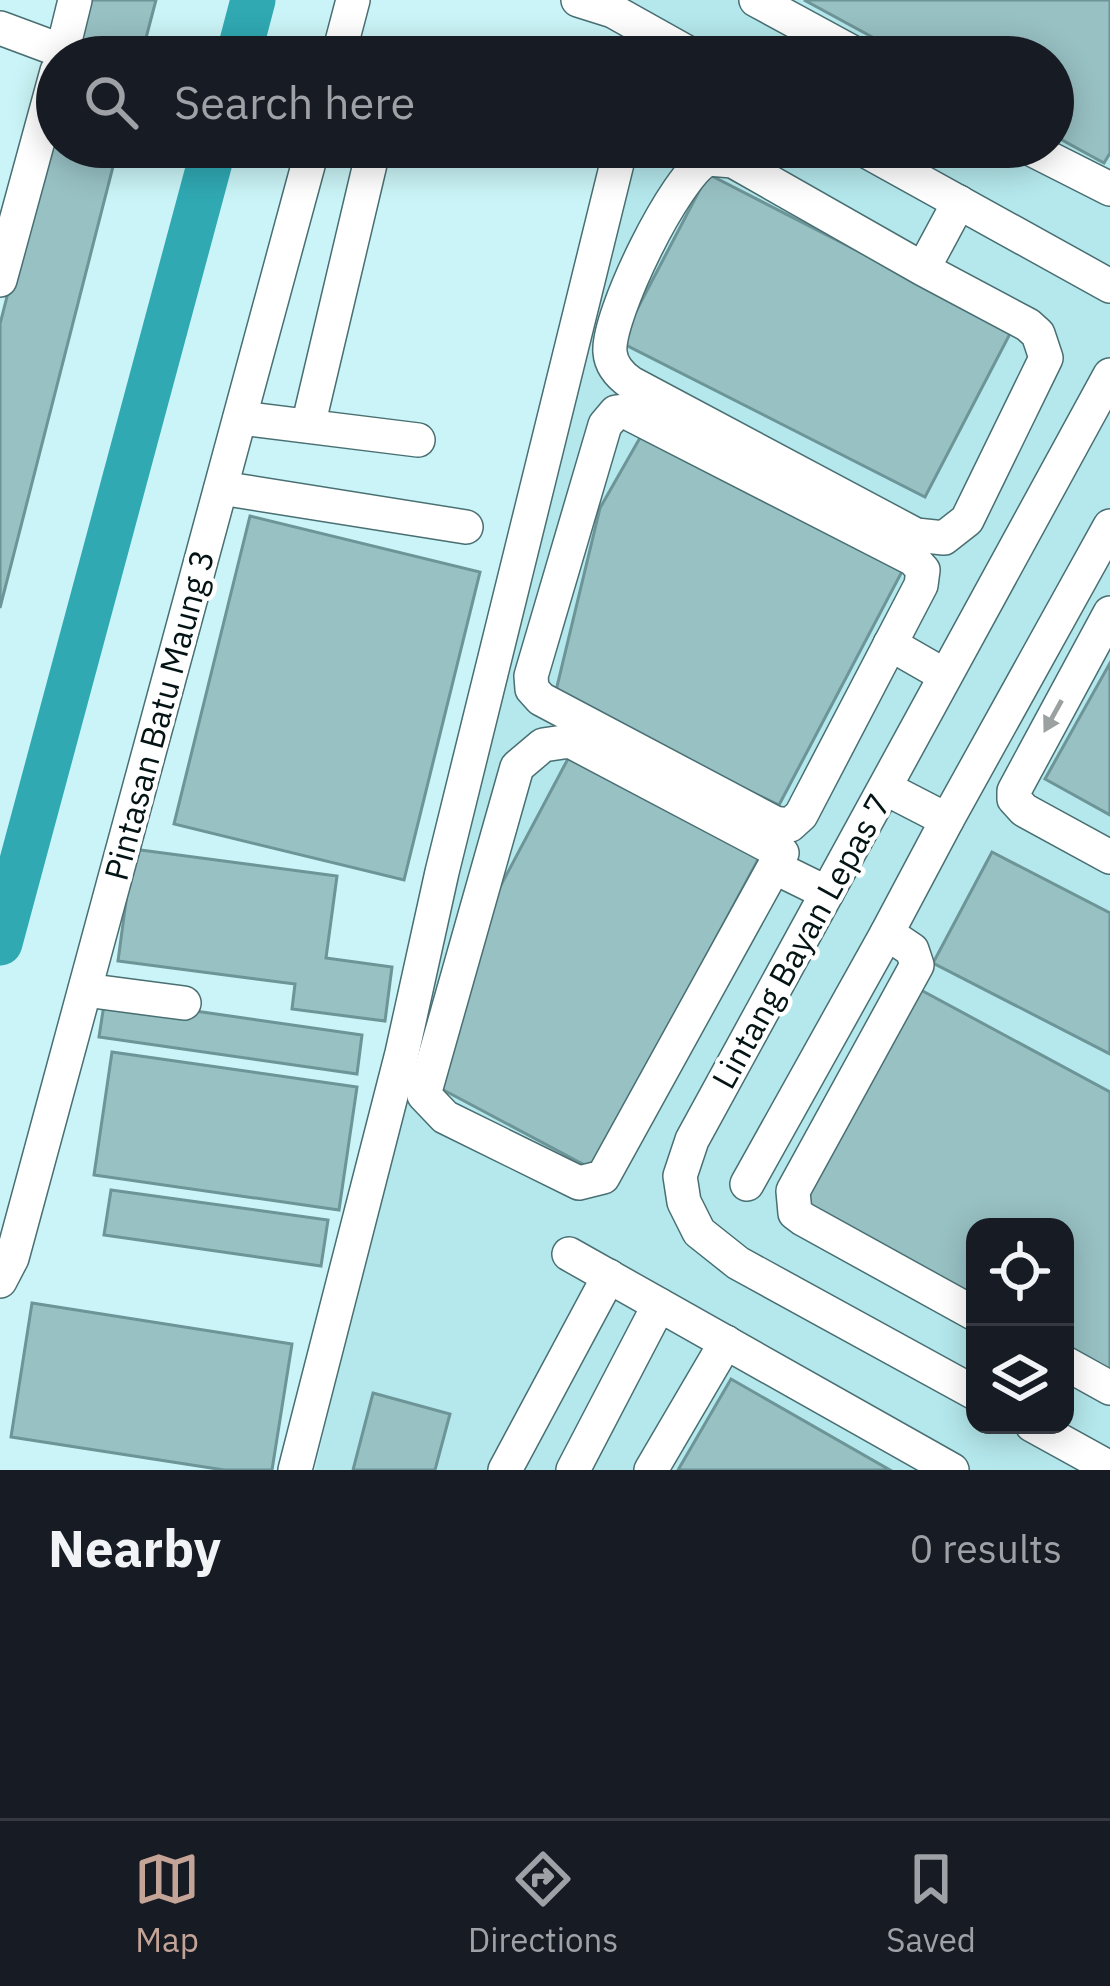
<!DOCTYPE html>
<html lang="en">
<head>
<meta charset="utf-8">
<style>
  :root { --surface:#171b24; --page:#242831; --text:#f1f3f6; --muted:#9ea1a6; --line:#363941; --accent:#c4a497 }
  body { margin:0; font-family:"IBM Plex Sans",sans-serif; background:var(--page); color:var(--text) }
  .controls { position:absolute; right:36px; bottom:36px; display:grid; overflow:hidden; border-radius:24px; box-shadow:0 6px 30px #0003 }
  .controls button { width:108px; height:108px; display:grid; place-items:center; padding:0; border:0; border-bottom:3px solid var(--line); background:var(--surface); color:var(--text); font:60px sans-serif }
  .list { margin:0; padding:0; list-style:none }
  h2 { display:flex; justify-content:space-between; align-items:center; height:156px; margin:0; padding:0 48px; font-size:51px }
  h2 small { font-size:39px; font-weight:400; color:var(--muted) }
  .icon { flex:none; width:66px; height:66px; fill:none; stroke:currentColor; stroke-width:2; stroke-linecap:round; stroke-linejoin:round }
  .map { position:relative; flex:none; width:1110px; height:1470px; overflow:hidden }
  .search { position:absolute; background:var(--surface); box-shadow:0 6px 30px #0003; left:36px; right:36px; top:36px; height:132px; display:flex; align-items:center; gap:30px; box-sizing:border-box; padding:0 42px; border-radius:66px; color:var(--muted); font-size:45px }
  .sheet { height:348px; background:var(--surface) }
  nav { display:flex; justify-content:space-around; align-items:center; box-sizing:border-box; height:168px; border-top:3px solid var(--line); background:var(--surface); font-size:33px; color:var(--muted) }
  nav a { display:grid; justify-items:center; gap:6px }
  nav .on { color:var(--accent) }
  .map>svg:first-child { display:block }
  .built { fill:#b4e8ec; fill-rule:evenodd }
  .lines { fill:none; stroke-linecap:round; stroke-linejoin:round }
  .river { stroke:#30a9b3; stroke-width:45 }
  .building { fill:#98c1c4; stroke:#6d9497; stroke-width:3 }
  .minor-casing { stroke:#496f72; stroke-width:36 }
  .minor { stroke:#fff; stroke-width:33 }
  .oneway { fill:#9ba1a1 }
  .labels { text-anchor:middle; stroke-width:9; stroke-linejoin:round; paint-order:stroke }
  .street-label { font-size:33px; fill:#041314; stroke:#fff }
</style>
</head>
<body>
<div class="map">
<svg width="1110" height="1470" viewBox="0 0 1110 1470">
  <rect width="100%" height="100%" fill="#caf4f7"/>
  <path class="built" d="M597 0H1110V1470H315L621 147H1053V57H633ZM975 1227H1065V1425H975Z"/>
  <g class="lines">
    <g class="river">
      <polyline points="238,57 253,0"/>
      <polyline points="0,943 214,147"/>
    </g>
  </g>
  <g class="building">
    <polygon points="83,0 156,0 141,57 68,57"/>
    <polygon points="804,0 1110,0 1110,153 1104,163 1053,135 1053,57 909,57"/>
    <polygon points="57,101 57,147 118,147 0,608 0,324"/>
    <polygon points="708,174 1012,330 925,497 620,342"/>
    <polygon points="645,429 906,564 779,805 554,699 600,508"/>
    <polygon points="250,516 480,572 404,880 174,824"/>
    <polygon points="1110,663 1110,815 1045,779"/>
    <polygon points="570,755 760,856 592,1169 436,1086 466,951"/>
    <polygon points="133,849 337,876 326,958 392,967 385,1021 292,1009 295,984 118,961"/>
    <polygon points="992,852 1110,913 1110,1054 933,963"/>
    <polygon points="919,989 1110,1092 1110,1373 1065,1349 1065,1227 975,1227 975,1301 801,1207"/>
    <polygon points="105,998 362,1035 357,1074 99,1037"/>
    <polygon points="112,1052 357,1087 339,1210 94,1175"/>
    <polygon points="111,1190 328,1220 321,1266 104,1235"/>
    <polygon points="32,1303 292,1344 272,1470 224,1470 11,1437"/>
    <polygon points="731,1379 890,1470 678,1470"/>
    <polygon points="373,1393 450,1414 435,1470 353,1470"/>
  </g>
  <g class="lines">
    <defs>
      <g id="minor">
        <polyline points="578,0 613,11 695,57"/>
        <polyline points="756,0 861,57"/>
        <polyline points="0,28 62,51"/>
        <polyline points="61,57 75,0"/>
        <polyline points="338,57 353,0"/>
        <polyline points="859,147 1110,286"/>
        <polyline points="1027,147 1110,189"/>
        <path d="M923 269 733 161 708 159C676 174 607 316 610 352 611 366 621 376 631 383L916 535 944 538 967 520 1046 358 1038 334 1028 325 923 269 959 202"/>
        <polyline points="0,280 57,71"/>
        <polygon points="624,411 913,559 923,570 921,585 801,815 790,825 775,823 541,699 532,689 531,676 605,425 616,412"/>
        <polyline points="240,418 418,440"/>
        <polyline points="308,426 374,147"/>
        <polyline points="221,488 466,527"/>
        <polyline points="1110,613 1014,791 1014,799 1024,810 1110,857"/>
        <polyline points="890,644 944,675"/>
        <polyline points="885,788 947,820 887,933 912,950 917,965 793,1191 795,1213 803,1219 975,1314"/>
        <polyline points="947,820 1110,526"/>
        <polyline points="774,867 782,853 570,741 543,745 517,767 424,1095 445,1117 579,1183 603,1177 774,867 827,893"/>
        <polyline points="85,990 184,1003"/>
        <polyline points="747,1184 887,933"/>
        <polyline points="569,1254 952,1470"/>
        <polyline points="0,1281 12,1258 313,147"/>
        <polyline points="1065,1363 1110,1388"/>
        <polyline points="975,1393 738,1263 699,1232 684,1202 680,1176 692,1140 1110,375"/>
        <polyline points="1032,1425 1110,1468"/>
        <polyline points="295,1470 402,1053 442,872 621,147"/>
        <polyline points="505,1470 609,1276"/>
        <polyline points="573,1470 659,1305"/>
        <polyline points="651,1470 726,1342"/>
      </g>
    </defs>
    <use href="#minor" class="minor-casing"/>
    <use href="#minor" class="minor"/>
  </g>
  <defs><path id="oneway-solid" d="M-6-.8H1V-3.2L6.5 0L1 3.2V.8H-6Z" transform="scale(3)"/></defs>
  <use class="oneway" href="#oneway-solid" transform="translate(1053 716) rotate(119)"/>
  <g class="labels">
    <g class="street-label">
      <text transform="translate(159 715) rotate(-75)" y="12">Pintasan Batu Maung 3</text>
      <text transform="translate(801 941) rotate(-61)" y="12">Lintang Bayan Lepas 7</text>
    </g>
  </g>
</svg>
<div class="controls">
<button><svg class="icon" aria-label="locate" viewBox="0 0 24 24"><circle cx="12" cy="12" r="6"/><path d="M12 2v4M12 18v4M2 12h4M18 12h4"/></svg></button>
<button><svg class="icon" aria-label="layers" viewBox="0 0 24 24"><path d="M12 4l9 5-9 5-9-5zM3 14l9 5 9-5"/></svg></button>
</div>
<div class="search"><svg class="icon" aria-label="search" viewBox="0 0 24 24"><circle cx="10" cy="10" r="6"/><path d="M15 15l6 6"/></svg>Search here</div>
</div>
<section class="sheet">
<h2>Nearby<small>0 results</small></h2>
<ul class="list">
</ul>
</section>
<nav>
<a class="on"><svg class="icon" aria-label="map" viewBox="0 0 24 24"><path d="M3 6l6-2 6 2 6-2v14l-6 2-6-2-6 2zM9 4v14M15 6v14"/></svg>Map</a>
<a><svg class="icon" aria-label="directions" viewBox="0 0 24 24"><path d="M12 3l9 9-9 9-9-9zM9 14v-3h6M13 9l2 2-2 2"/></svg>Directions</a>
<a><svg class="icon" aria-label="saved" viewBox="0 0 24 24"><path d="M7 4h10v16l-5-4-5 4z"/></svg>Saved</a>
</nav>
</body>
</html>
